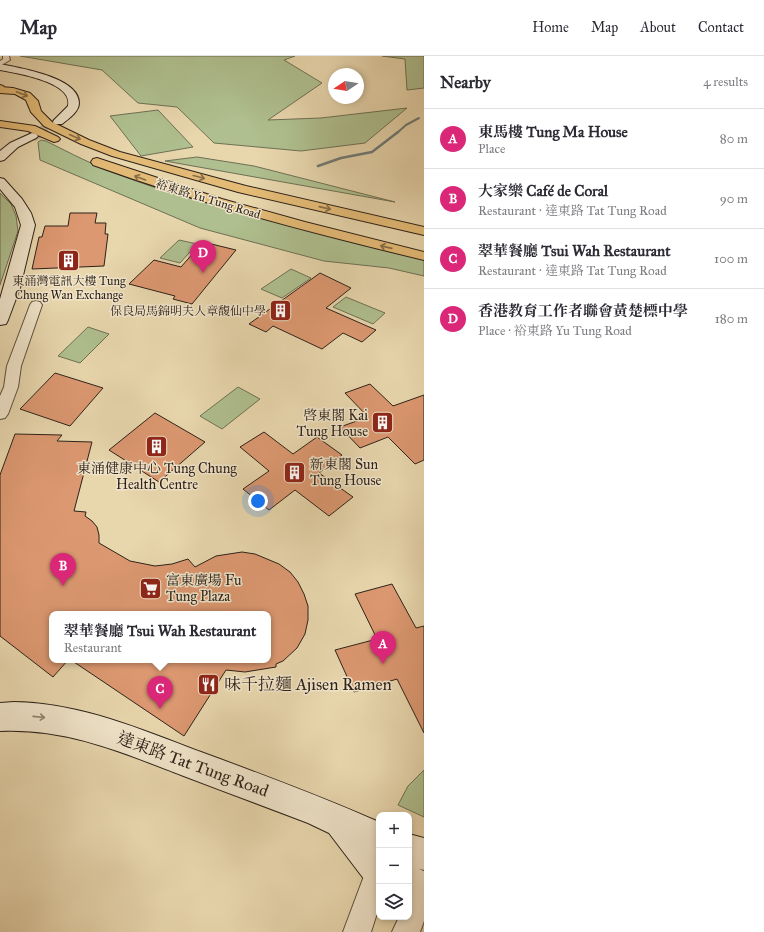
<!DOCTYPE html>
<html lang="en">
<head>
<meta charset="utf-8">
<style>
  :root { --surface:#fff; --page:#f2f2f3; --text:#2b2b33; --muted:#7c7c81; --line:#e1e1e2; --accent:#db2777 }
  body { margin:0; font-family:"IM FELL Great Primer","Noto Serif TC",serif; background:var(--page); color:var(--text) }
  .controls { position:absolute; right:12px; bottom:12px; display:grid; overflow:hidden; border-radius:8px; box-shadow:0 2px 6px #0003 }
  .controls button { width:36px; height:36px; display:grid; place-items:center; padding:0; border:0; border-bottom:1px solid var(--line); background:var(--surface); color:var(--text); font:20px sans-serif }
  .compass { position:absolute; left:328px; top:12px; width:36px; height:36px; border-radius:50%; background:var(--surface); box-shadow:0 2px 6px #0003; rotate:258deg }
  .you { position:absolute; left:258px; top:445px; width:14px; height:14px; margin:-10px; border:3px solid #fff; border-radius:50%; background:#1a73e8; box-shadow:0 0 0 6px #1a73e833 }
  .badge { display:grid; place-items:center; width:26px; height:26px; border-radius:50%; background:var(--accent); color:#fff; font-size:13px; font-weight:700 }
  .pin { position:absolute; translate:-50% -33px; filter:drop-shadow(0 1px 2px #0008) }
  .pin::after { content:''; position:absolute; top:21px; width:14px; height:12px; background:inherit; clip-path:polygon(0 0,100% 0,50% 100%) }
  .popup { position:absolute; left:49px; top:555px; width:222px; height:52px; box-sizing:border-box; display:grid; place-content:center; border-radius:8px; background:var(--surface); filter:drop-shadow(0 1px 3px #0005); font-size:13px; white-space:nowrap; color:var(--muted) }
  .popup b { font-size:15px; color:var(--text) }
  .popup::after { content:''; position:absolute; left:50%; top:100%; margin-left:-8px; border:8px solid transparent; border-top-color:var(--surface) }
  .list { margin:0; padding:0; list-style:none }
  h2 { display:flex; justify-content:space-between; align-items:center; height:52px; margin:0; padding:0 16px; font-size:17px }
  h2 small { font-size:13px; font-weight:400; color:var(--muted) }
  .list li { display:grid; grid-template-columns:26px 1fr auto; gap:12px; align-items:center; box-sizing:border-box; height:60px; padding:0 16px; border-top:1px solid var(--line) }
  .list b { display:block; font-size:15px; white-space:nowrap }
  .list p { margin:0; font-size:13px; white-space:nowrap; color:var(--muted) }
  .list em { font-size:13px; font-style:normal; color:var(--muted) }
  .icon { flex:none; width:22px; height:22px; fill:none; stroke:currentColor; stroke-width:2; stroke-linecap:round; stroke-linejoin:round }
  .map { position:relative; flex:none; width:424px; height:876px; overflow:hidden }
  header { display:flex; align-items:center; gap:24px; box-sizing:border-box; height:56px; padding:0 20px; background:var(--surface); border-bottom:1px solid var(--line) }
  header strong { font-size:19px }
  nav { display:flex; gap:22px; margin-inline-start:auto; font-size:14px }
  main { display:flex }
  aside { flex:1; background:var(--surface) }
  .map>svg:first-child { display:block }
  .green { fill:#afbf8f; stroke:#6e7054 }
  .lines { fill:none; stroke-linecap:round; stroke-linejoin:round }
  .stream-far1 { stroke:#707b77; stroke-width:2 }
  .stream { stroke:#707b77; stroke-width:2.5 }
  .building { fill:#dc9871; stroke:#2d2219 }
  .secondary-tunnel-far1 { stroke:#c3b28f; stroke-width:10; stroke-dasharray:10 5; stroke-linecap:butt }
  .secondary-tunnel { stroke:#c3b28f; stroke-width:12; stroke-dasharray:12 6; stroke-linecap:butt }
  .street-casing { stroke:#5c4f3e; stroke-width:2 }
  .secondary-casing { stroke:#2d2219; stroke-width:2 }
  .primary-casing { stroke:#2d2219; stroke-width:2 }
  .highway-casing { stroke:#2d2219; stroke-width:2 }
  .street { fill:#f0e4ca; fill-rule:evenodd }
  .secondary { fill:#f0e4ca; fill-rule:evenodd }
  .primary { fill:#e4bb76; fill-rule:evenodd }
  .highway { fill:#e4bb76; fill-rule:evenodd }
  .oneway { stroke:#886e48 }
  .oneway2 { stroke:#8e8372 }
  .labels { text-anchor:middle; stroke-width:3; stroke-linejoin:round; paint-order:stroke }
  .far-street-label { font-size:12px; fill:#2d2219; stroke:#f0e4ca }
  .far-poi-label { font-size:12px; fill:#2d2219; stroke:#f0e4ca }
  .poi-label { font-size:14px; fill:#2d2219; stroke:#f0e4ca; text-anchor:start }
  .near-poi-label { font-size:17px; fill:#2d2219; stroke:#f0e4ca; text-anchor:start }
  .near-street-label { font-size:17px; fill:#2d2219; stroke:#f0e4ca }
</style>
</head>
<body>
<header>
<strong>Map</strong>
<nav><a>Home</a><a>Map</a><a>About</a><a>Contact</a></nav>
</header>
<main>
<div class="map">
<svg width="424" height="876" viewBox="0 0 424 876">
  <rect width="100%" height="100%" fill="#e8d6ad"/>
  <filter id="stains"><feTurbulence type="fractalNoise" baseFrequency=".005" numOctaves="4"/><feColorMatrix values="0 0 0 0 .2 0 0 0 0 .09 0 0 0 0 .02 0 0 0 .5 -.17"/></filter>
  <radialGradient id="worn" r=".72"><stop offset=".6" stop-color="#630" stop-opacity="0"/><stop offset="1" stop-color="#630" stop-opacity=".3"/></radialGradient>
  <g class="green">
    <polygon points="20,0 295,0 284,4 322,27 268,64 321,62 407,52 365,87 301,95 214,87 177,51 138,47 102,14"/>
    <polygon points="382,0 424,0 424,32 407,34 405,3"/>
    <polygon points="158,54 193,91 141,100 110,60"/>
    <path d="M41 84 46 85C70 97 95 110 120 119 161 135 203 146 245 157 304 174 364 190 424 203V220L389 212 324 205 200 172 40 104 38 86Z"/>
    <polygon points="197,101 254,110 395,146 165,105"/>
    <polygon points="0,137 11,148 16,160 18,175 0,229"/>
    <polygon points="179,184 197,188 180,207 160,202"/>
    <polygon points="291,213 311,222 282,242 261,233"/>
    <polygon points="346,241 385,257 373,268 333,251"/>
    <polygon points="88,271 109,278 80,307 58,300"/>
    <polygon points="238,331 260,343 222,373 200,360"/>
    <polygon points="424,714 424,761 398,749 408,730"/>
  </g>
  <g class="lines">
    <polyline class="stream-far1" points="397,77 406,69 419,62"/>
    <polyline class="stream" points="318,110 341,102 372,96 398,76"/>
  </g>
  <g class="building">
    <polygon points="70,157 97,157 95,167 106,167 105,178 108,178 104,210 32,213 39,181 42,181 45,170 68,170"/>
    <polygon points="203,186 236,194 192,248 173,243 175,240 129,228 154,204 181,211"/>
    <polygon points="320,217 351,232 326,252 376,274 362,286 343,277 322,293 273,270 266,276 249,268"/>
    <polygon points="55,317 103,332 70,370 20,353"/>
    <polygon points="370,328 393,350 424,339 424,404 415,408 388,381 360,392 340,371 368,361 345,337"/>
    <polygon points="155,357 205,386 159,426 109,394"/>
    <polygon points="264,376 293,398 317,381 342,399 319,417 353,441 329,460 295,434 269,454 243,433 269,415 240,391"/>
    <polygon points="15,378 62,379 57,385 92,386 74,455 86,456 85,460 92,465 97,471 99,479 99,487 130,505 155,510 172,508 188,503 195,511 216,500 242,496 255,498 279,508 290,516 298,526 304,538 308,550 308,564 305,578 297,592 283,605 276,608 276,611 245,616 226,614 184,680 71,604 268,604 268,558 52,558 52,604 68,604 53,621 0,580 0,419"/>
    <polygon points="392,528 416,572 424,570 424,677 397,623 354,636 335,594 377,583 355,538"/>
  </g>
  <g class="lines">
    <polyline class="secondary-tunnel-far1" points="38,77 58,66"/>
    <polyline class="secondary-tunnel" points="32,80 40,76"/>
    <defs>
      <g id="street">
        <polygon points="3,0 9,0 10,4 0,10 0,5 3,3"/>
        <polygon points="36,245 40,246 42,249 21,310 18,331 8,358 5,362 0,363 0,340 4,331 7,310 30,249 32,246"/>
        <polygon points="379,800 379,851 371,876 343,876 370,804"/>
        <polygon points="424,819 424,865 420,876 392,876 399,861 409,861 409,836 415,823"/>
      </g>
      <g id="secondary">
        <path d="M0 8C19 12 79 21 79 47 79 56 68 63 62 68H54L53 66 54 64 68 50C74 26 16 17 0 14Z"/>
        <polygon points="32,77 36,78 38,80 36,82 18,91 4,104 0,105 0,95 10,87"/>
        <polygon points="0,122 4,123 22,143 31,157 35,169 20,232 8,264 6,268 0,269 0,243 21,169 15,151 0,133"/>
        <path d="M14 646C80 647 140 673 201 696 261 718 320 740 379 766V832L367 827 329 777 308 767C266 751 223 735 181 719 121 696 66 672 0 675V647Z"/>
        <polygon points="409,778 424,782 424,814 419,813 424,815 424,849 409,843"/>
      </g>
      <g id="primary">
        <polygon points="0,31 13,32 30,37 38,45 41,55 52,66 89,84 120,96 246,130 424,171 424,179 238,136 112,100 81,88 44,70 31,56 26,44 15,38 0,37"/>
        <polygon points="0,65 35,70 58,81 60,83 58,85 54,86 28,75 0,71"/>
        <path d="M97 102 222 143 305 166 424 196V204C312 177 201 148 93 109L91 106 93 103Z"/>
      </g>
      <polygon id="highway" points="0,29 3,30 7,34 5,36 0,36"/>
    </defs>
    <use href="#street" class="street-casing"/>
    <use href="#secondary" class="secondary-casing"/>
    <use href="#primary" class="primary-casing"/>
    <use href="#highway" class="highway-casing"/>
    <use href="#street" class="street"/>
    <use href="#secondary" class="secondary"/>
    <use href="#primary" class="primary"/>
    <use href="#highway" class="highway"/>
  </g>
  <defs><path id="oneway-shaft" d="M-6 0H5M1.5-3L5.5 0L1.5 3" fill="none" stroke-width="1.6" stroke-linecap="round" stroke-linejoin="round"/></defs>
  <g class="oneway">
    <use href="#oneway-shaft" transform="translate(22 38) rotate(21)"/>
    <use href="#oneway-shaft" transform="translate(75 81) rotate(24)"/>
    <use href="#oneway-shaft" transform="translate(199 121) rotate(15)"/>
    <use href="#oneway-shaft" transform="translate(140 122) rotate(-160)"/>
    <use href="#oneway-shaft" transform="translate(325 152) rotate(13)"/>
    <use href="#oneway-shaft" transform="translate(386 191) rotate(-167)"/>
  </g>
  <use class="oneway2" href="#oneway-shaft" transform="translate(39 661) rotate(6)"/>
  <defs>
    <symbol id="building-square" viewBox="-11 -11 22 22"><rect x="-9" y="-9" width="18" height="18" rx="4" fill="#8f2418" stroke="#f0e4ca"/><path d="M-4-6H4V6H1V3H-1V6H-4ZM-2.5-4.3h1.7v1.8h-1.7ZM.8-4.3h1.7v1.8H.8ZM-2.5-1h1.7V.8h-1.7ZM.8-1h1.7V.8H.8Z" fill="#fff"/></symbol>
    <symbol id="supermarket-square" viewBox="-11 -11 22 22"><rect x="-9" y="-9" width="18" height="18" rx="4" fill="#8f2418" stroke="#f0e4ca"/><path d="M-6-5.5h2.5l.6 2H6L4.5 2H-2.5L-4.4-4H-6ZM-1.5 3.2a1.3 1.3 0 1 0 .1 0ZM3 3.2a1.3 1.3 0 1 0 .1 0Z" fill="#fff"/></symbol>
    <symbol id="restaurant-square" viewBox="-11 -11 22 22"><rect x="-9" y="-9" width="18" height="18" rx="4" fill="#8f2418" stroke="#f0e4ca"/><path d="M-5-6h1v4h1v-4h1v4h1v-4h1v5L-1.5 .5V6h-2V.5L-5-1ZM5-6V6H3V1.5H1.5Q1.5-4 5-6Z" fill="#fff"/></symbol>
  </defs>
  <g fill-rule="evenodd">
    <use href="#building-square" x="56" y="192" width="25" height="25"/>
    <use href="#building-square" x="268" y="242" width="25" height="25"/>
    <use href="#building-square" x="370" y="354" width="25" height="25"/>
    <use href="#building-square" x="144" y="378" width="25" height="25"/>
    <use href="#building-square" x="282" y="404" width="25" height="25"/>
    <use href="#supermarket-square" x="138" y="520" width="25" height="25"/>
    <use href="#restaurant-square" x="196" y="616" width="25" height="25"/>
  </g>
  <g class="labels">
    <g class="far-street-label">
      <text transform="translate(208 143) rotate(17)" y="4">裕東路 Yu Tung Road</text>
    </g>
    <g class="far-poi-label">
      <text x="69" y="229">東涌灣電訊大樓 Tung<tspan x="69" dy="14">Chung Wan Exchange</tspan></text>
      <text x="266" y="259" text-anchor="end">保良局馬錦明夫人章馥仙中學</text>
    </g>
    <g class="poi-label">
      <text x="368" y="364" text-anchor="end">啓東閣 Kai<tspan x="368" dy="16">Tung House</tspan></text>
      <text x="310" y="413">新東閣 Sun<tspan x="310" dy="16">Tung House</tspan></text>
      <text x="157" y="417" text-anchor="middle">東涌健康中心 Tung Chung<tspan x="157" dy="16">Health Centre</tspan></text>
      <text x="166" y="529">富東廣場 Fu<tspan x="166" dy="16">Tung Plaza</tspan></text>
    </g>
    <g class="near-poi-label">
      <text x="224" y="634">味千拉麵 Ajisen Ramen</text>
    </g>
    <g class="near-street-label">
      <text transform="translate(193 708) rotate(20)" y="6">達東路 Tat Tung Road</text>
    </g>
  </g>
  <rect width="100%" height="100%" filter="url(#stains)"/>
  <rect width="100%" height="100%" fill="url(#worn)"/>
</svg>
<div class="controls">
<button>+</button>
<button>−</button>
<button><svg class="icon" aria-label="layers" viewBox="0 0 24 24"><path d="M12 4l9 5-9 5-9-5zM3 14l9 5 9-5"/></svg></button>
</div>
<svg class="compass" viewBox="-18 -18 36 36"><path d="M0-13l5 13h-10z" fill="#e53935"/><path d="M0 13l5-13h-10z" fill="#7c7c81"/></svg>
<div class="you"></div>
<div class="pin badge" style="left:383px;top:608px">A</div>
<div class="pin badge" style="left:63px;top:530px">B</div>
<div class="pin badge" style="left:160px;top:653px">C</div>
<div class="popup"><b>翠華餐廳 Tsui Wah Restaurant</b>Restaurant</div>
<div class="pin badge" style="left:203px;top:217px">D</div>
</div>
<aside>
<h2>Nearby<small>4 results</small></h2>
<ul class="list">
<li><span class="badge">A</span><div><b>東馬樓 Tung Ma House</b><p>Place</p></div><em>80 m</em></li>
<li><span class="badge">B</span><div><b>大家樂 Café de Coral</b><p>Restaurant · 達東路 Tat Tung Road</p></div><em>90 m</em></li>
<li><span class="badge">C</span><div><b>翠華餐廳 Tsui Wah Restaurant</b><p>Restaurant · 達東路 Tat Tung Road</p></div><em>100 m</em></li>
<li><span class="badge">D</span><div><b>香港教育工作者聯會黃楚標中學</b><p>Place · 裕東路 Yu Tung Road</p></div><em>180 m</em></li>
</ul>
</aside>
</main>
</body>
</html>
